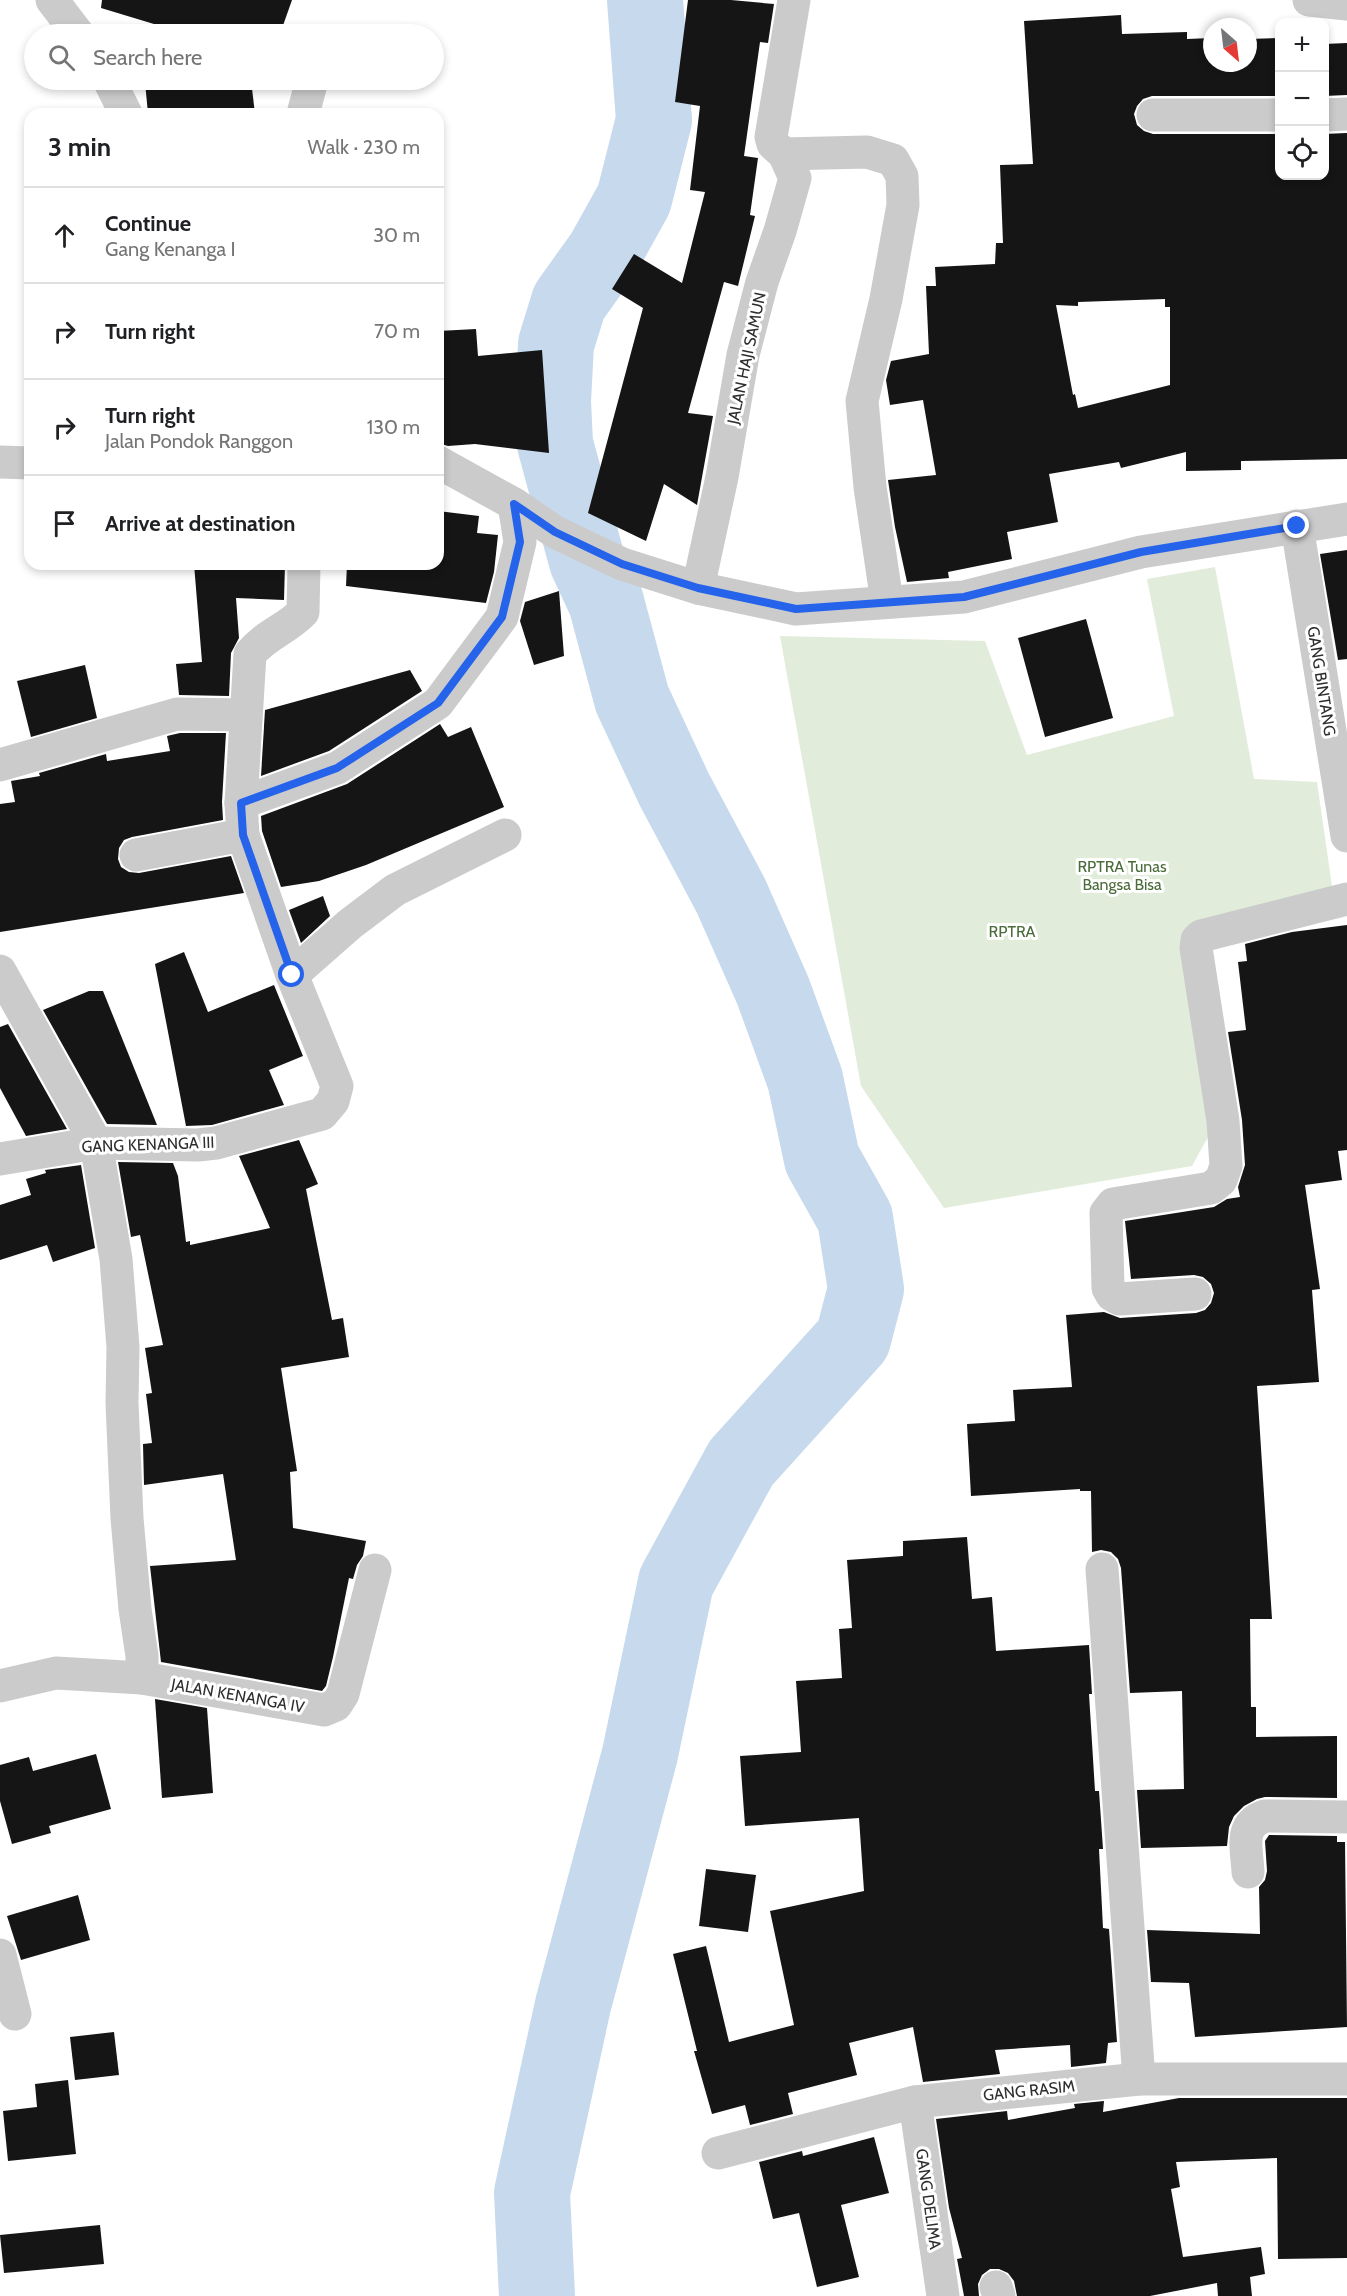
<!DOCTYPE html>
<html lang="en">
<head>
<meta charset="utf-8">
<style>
  :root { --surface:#fff; --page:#f2f2f2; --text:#202124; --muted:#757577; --line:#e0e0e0 }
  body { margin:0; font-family:Cabin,sans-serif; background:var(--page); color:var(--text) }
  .controls { position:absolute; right:18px; top:18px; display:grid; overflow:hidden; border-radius:12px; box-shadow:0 3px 9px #0003 }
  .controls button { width:54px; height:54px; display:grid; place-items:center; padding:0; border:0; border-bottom:2px solid var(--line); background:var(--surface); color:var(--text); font:30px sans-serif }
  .compass { position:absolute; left:1203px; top:18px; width:54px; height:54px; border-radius:50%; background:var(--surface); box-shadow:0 3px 9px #0003; rotate:152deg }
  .stop { position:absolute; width:18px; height:18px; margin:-14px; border:4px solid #2563eb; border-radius:50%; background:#fff }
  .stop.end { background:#2563eb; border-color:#fff; box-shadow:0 2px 6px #0008 }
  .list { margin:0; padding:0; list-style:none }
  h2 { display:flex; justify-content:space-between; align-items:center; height:78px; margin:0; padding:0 24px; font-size:26px }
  h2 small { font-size:20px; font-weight:400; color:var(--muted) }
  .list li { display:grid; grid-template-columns:39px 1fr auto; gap:18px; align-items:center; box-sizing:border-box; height:96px; padding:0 24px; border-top:2px solid var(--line) }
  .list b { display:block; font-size:22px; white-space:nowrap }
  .list p { margin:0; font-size:20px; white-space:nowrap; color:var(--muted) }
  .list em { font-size:20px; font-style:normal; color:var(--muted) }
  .icon { flex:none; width:33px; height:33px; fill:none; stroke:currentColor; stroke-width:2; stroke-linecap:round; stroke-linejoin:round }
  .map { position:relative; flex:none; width:1347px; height:2296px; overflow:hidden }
  .search { position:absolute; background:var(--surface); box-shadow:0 3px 9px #0003; left:24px; top:24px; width:420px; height:66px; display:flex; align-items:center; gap:15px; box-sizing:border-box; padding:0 21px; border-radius:33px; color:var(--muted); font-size:22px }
  .panel { position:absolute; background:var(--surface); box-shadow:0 3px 9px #0003; left:24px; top:108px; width:420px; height:462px; border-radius:18px }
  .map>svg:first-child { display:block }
  .green { fill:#e2ecdb }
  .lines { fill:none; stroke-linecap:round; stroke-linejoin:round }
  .river { stroke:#c7d9ed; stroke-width:76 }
  .building { fill:#151515; fill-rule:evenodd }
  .minor { stroke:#cbcbcb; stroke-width:33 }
  .tertiary { stroke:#cbcbcb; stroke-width:33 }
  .route { stroke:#2563eb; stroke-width:8 }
  .labels { text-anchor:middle; stroke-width:6; stroke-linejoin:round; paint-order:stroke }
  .street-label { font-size:16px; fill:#2e2e2e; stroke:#fff }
  .park-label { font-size:16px; fill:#4a6b3a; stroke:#fff }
</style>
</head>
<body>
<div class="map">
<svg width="1347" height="2296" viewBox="0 0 1347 2296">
  <rect width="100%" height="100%" fill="#fff"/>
  <polygon class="green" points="1215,567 1254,779 1317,782 1334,900 1189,936 1219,1117 1192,1166 944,1208 861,1086 780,636 985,641 1027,755 1174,716 1147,579"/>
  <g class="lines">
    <polyline class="river" points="537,2296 532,2193 573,2005 640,1754 676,1582 741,1463 853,1339 866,1289 855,1218 822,1159 805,1079 773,991 731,896 674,789 632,699 606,602 587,561 555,444 553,401 556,344 569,302 604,253 634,199 654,120 645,0"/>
  </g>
  <g class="building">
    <polygon points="102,0 292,0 280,34 187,34 101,8"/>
    <polygon points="688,0 731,0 774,4 768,43 760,42 744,156 758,158 750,215 755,216 738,286 724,282 688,413 713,416 697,505 664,484 646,541 588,513 643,308 612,289 634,254 682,283 705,192 690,190 700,106 675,102"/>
    <path d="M1121 15 1122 34 1187 32V39L1212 38V63H1248V39L1280 38V96H1152L1143 99 1137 106 1134 114 1137 125 1144 131 1153 134H1280V176H1324V134L1347 133V459L1241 461V470L1186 471V452L1121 468 1119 462 1049 474 1058 522 1007 532 1012 559 948 572 949 578 907 582 895 527 888 480 936 475 923 400 890 405 886 380 891 361 929 354 926 286H936L935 267 995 264 996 243H1003L1000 165 1033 164 1024 21ZM1165 299V307H1170V385L1078 408 1075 394 1073 395 1056 305 1078 306V302Z"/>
    <polygon points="1347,43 1347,95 1324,96 1324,44"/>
    <polygon points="166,80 251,80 255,114 148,114 145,82"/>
    <polygon points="476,329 478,356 542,350 549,453 475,444 448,446 438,443 438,331"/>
    <polygon points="438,511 479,516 477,533 498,535 494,572 486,603 346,586 347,564 438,564"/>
    <polygon points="1347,550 1347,659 1338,660 1320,554"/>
    <polygon points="194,564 285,564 284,600 236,598 239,638 231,653 229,696 179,695 176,664 202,662"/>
    <polygon points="559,591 564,656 534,665 520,621 525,602"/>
    <polygon points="1086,619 1113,718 1045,737 1018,638"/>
    <polygon points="85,665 97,718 31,737 17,681"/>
    <polygon points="410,670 422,691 329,751 261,776 265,710"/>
    <polygon points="440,724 448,737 471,727 504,807 366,865 319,881 281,887 262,831 261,816 347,784"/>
    <polygon points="180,733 226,733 222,802 223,820 132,837 124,840 119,848 118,859 121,867 129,872 139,873 231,856 244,893 0,932 0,804 15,802 11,781 40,776 39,773 106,754 107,761 170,751 167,736"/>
    <polygon points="323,896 330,916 301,943 289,910"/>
    <polygon points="1347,925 1347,1150 1338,1151 1342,1180 1305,1185 1320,1289 1312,1290 1319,1382 1257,1386 1272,1619 1250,1619 1251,1707 1256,1707 1256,1737 1337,1736 1337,1798 1265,1797 1257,1799 1244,1806 1234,1816 1229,1827 1227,1846 1141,1848 1137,1790 1184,1789 1182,1691 1130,1693 1121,1568 1118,1559 1111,1552 1101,1550 1092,1552 1091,1491 1080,1491 1080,1489 971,1496 967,1424 1015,1421 1013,1390 1072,1387 1066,1315 1104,1312 1120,1318 1196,1313 1205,1310 1211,1303 1214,1293 1211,1284 1203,1277 1194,1275 1131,1279 1125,1221 1214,1207 1227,1199 1240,1197 1238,1187 1245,1165 1242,1120 1228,1032 1246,1030 1238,962 1247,961 1245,944 1292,932"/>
    <polygon points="184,952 208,1012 274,985 303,1056 269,1070 284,1105 212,1125 186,1126 155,964"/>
    <polygon points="89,991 103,991 157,1125 107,1124 43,1010"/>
    <polygon points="8,1024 67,1129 26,1136 0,1088 0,1027"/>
    <polygon points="299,1140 318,1184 306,1189 332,1320 343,1318 349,1357 281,1368 297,1471 290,1472 293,1528 366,1541 363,1556 357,1565 353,1579 349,1578 333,1657 326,1686 322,1691 161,1662 150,1566 236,1560 223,1474 144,1485 143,1444 152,1443 146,1394 152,1393 145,1348 163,1345 140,1235 131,1237 118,1162 173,1163 178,1176 186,1242 190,1241 190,1245 270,1228 239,1156"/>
    <polygon points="81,1165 95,1248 53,1262 47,1245 0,1260 0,1205 31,1195 26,1179 46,1173 45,1170"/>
    <polygon points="967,1537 972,1599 992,1597 996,1651 1089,1645 1092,1694 1089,1694 1095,1791 1099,1791 1103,1849 1099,1849 1103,1928 1109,1929 1117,2042 1108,2043 1106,2063 1071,2067 1070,2045 995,2050 1000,2074 923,2082 913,2027 849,2043 857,2075 788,2093 793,2114 750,2125 745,2105 712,2114 694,2051 697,2051 673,1954 706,1946 729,2042 794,2025 770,1911 864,1891 859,1818 745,1826 740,1756 801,1752 796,1681 842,1678 839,1629 852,1628 847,1560 903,1556 903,1541"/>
    <polygon points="155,1699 207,1708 213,1793 162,1798"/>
    <polygon points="96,1754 111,1809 49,1826 51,1833 12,1844 0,1801 0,1765 29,1757 33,1771"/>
    <polygon points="1269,1835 1337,1836 1337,1842 1345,1842 1347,2027 1195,2037 1189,1983 1151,1982 1147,1930 1260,1934 1259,1887 1265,1880 1267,1871 1265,1841"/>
    <polygon points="706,1869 756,1875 748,1932 699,1926"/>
    <polygon points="78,1895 90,1940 21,1960 7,1916"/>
    <polygon points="114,2032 119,2075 75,2080 70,2037"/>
    <polygon points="68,2080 76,2154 8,2161 3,2111 37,2107 35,2084"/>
    <polygon points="1179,2098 1347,2098 1347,2258 1278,2259 1277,2158 1176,2162 1180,2187 1171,2189 1183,2257 1261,2247 1265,2274 1250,2277 1252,2296 1218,2296 1217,2283 1150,2296 1017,2296 1014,2281 1008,2273 999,2269 990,2269 982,2275 978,2284 979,2296 964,2296 957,2259 962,2258 949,2208 936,2119 1007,2111 1008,2120 1075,2108 1074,2104 1104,2101 1103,2112"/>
    <polygon points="874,2137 889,2193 841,2205 859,2277 817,2287 799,2213 773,2219 759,2162 802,2151 803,2156"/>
    <polygon points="100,2225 104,2264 4,2273 0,2235"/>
  </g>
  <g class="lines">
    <g class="minor">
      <polyline points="1309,0 1347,4"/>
      <polyline points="303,114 312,80"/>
      <polyline points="1153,115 1280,115"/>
      <polyline points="1324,115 1347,114"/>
      <polyline points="784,154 867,152 893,160 902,176 903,205 886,299 862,401 870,487 887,602"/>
      <polyline points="0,462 30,463"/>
      <polyline points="1297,526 1347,836"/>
      <polyline points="698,588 722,477 743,355 762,282 780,231 795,178 784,154 773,144 771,137 794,0"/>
      <polyline points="0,765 177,714 245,715"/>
      <polyline points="241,803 337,768 438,703 502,617 520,542 514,504"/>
      <polyline points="136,855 243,835"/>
      <polyline points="0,971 96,1143 116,1259 123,1347 122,1403 127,1518 135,1609 142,1656 142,1678"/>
      <polyline points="292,975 350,924 395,890 505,835"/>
      <path d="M0 1159 96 1143 198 1145 216 1143 322 1114 333 1101 337 1086 292 975 243 835 241 803 250 654C265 635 287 629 303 612L304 564"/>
      <polyline points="1195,1294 1119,1299 1112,1295 1108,1288 1106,1213 1113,1204 1211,1188 1221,1180 1226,1166 1223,1121 1196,948 1197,940 1201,936 1347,899"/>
      <polyline points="1102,1569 1139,2079"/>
      <polyline points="0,1686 56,1673 142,1678 324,1710 336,1705 343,1694 375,1570"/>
      <path d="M1248 1872C1247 1849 1238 1825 1265 1816L1347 1817"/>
      <polyline points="0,1955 15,2014"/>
      <polyline points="915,2102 943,2296"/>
      <polyline points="718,2153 915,2102 1139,2079 1347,2079"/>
      <polyline points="996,2287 999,2296"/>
    </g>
    <g class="tertiary">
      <polyline points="52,0 78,34"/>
      <polyline points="109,80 126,114"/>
      <polyline points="438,462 514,504 555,532 622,564 698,588 796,609 964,597 1141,552 1347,519"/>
    </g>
  </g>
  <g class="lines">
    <polyline class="route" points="292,975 243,835 241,803 337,768 438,703 502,617 520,542 514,504 555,532 622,564 698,588 796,609 964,597 1141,552 1297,526"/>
  </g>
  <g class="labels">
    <g class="street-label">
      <text transform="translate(746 358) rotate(-78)" y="6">JALAN HAJI SAMUN</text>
      <text transform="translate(1322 681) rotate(81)" y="6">GANG BINTANG</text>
      <text transform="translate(148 1144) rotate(-2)" y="6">GANG KENANGA III</text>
      <text transform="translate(238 1695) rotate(10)" y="6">JALAN KENANGA IV</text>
      <text transform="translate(1029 2090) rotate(-6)" y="6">GANG RASIM</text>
      <text transform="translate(929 2199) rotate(82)" y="6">GANG DELIMA</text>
    </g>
    <g class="park-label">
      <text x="1122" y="872">RPTRA Tunas<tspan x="1122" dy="18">Bangsa Bisa</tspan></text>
      <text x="1012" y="937">RPTRA</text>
    </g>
  </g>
</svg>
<div class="controls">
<button>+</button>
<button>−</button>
<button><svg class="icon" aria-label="locate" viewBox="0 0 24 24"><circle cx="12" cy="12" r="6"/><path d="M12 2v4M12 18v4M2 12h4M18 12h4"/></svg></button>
</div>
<svg class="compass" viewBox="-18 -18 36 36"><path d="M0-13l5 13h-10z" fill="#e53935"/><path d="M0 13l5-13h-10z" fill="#757577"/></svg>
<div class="stop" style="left:292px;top:975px"></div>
<div class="stop end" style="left:1297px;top:526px"></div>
<div class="search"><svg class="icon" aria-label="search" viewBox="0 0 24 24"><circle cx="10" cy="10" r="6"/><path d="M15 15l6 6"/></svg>Search here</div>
<section class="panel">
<h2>3 min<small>Walk · 230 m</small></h2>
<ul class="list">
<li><svg class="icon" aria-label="ahead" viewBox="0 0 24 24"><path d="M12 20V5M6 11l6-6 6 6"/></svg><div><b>Continue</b><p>Gang Kenanga I</p></div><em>30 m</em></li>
<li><svg class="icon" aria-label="right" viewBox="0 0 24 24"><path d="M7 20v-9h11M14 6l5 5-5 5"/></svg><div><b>Turn right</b></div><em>70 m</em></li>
<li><svg class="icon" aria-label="right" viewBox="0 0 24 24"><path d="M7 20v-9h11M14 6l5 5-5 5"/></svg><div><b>Turn right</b><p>Jalan Pondok Ranggon</p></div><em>130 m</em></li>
<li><svg class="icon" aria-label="arrive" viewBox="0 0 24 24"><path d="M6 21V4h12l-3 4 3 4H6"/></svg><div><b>Arrive at destination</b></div></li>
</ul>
</section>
</div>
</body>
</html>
